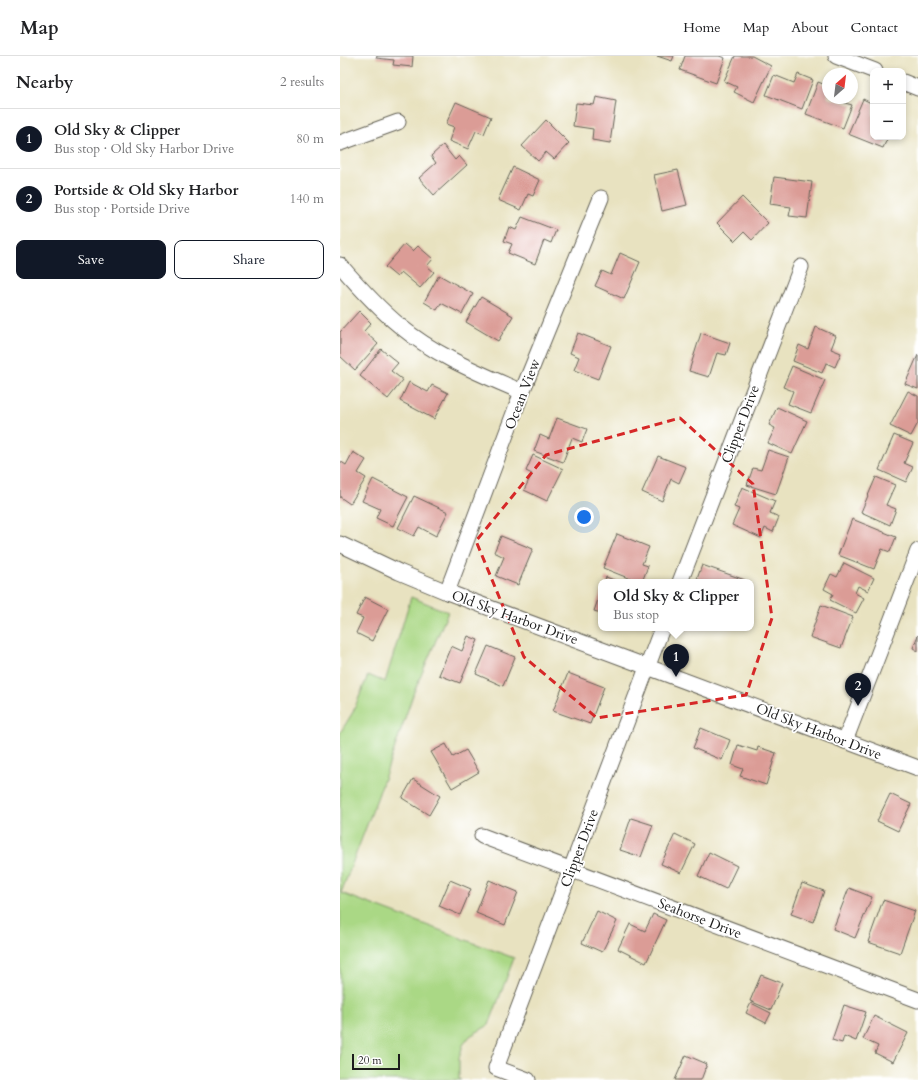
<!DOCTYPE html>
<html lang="en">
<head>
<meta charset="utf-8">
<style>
  :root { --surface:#fff; --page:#f6f6f6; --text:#202124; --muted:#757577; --line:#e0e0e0; --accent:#111827 }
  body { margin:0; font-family:Cardo,serif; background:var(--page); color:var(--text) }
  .controls { position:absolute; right:12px; top:12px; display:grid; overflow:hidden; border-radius:8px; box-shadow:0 2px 6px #0003 }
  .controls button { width:36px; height:36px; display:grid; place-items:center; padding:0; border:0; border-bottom:1px solid var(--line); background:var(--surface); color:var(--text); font:20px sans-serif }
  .compass { position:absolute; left:482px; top:12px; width:36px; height:36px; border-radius:50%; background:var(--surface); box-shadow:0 2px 6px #0003; rotate:28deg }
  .scale { position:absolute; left:12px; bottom:10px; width:48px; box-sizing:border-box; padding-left:4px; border:2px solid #1c1c1c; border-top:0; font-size:11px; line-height:14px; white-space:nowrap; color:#1c1c1c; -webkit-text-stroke:3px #fff; paint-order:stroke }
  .you { position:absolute; left:244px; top:461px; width:14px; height:14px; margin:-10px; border:3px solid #fff; border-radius:50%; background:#1a73e8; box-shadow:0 0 0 6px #1a73e833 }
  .badge { display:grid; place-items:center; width:26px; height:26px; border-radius:50%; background:var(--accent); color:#fff; font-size:13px; font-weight:700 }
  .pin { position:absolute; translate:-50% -33px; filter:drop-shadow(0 1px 2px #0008) }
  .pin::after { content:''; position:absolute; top:21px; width:14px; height:12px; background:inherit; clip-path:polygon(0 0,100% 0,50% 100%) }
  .popup { position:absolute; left:258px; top:523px; width:156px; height:52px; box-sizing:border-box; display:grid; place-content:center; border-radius:8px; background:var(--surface); filter:drop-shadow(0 1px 3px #0005); font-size:13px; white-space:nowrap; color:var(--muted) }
  .popup b { font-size:15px; color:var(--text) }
  .popup::after { content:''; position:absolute; left:50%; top:100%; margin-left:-8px; border:8px solid transparent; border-top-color:var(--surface) }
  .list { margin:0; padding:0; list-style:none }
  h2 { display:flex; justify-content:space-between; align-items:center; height:52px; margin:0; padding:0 16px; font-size:17px }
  h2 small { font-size:13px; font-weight:400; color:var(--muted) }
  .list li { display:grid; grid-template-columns:26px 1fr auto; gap:12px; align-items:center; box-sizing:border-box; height:60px; padding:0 16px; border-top:1px solid var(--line) }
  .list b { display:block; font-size:15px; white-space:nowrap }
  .list p { margin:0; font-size:13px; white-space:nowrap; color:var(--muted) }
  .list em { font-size:13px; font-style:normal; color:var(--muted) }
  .actions { display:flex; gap:8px; padding:12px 16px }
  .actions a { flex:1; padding:9px 0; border:1px solid var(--accent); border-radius:8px; text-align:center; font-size:14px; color:var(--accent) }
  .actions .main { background:var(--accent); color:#fff }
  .map { position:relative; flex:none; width:578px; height:1024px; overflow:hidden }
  header { display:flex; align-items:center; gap:24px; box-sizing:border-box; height:56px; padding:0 20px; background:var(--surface); border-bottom:1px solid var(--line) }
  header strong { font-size:19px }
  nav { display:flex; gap:22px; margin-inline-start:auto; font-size:14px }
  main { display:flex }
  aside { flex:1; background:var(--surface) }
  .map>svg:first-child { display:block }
  .green { fill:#aad885; stroke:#637a50 }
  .building { fill:#db9c96 }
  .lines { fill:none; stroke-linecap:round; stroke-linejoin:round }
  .minor-casing { stroke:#636155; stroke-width:17 }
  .minor { stroke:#fff; stroke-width:15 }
  .marked { fill:none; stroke:#d62828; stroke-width:3; stroke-dasharray:8 5; stroke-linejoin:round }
  .labels { text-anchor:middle; stroke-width:3.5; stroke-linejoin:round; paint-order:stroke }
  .street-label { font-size:14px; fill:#1c1c1c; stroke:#fff }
</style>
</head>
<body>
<header>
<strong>Map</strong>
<nav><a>Home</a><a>Map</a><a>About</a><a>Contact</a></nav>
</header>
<main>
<aside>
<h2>Nearby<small>2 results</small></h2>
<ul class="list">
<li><span class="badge">1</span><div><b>Old Sky &amp; Clipper</b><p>Bus stop · Old Sky Harbor Drive</p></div><em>80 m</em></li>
<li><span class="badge">2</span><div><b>Portside &amp; Old Sky Harbor</b><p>Bus stop · Portside Drive</p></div><em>140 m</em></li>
</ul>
<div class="actions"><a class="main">Save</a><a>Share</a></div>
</aside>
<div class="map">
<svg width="578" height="1024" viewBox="0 0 578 1024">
  <rect width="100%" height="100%" fill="#fff"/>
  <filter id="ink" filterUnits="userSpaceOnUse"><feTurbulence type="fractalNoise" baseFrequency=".025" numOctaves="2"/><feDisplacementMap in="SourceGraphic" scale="8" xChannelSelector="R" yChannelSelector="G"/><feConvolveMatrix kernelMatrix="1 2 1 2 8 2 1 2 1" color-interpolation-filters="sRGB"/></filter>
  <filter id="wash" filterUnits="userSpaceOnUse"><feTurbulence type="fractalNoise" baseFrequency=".012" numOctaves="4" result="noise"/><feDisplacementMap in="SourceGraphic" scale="16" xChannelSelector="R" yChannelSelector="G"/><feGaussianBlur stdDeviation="0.9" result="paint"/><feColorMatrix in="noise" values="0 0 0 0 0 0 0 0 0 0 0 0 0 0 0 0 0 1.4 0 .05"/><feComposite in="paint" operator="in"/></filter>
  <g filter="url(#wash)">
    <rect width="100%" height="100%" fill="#e8e2c0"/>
    <polygon class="green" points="71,541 108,556 74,636 38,740 1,837 174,902 149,969 130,980 123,989 119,1002 119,1022 121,1024 0,1024 0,677 13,656 28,619 45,626"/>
    <g id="blocks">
      <g class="building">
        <polygon points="37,0 73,0 72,11 53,9 54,4 36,2"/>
        <polygon points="317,0 334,0 332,5"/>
        <polygon points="345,0 379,0 385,2 376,27 340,14"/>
        <polygon points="395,0 412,0 431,10 414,46 394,36 397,31 384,25"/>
        <polygon points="458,18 473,24 462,53 426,39 434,19 454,27"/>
        <polygon points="478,26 488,30 488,42 512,49 503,72 466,58"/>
        <polygon points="256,41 276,45 270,87 252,84 253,73 233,70 236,47 254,49"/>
        <polygon points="523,43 533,48 533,81 548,81 543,92 508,78"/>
        <polygon points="116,46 151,61 144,78 136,75 128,93 109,85 114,71 106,68"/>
        <polygon points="206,64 229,87 214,103 206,96 198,105 182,90"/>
        <polygon points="103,89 115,104 119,100 127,109 94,139 79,122 96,107 91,100"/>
        <polygon points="173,111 200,124 193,140 188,138 181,154 158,144"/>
        <polygon points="338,114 347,149 322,155 314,119"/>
        <polygon points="434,121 472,126 467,162 449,160 451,151 430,148"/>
        <polygon points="402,141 428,167 412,184 404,176 395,185 377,167"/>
        <polygon points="182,161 216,174 211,187 204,184 195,208 168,197 172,188 164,185 169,171 176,174"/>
        <polygon points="65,188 73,195 78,190 93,203 87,210 94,216 80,232 61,216 57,221 45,211"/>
        <polygon points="280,197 300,206 284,243 255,230 262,215 271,219"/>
        <polygon points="99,219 133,238 122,258 101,247 97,254 84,246"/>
        <polygon points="141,241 173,260 158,285 126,266"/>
        <polygon points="19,255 31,267 24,275 38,288 15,314 0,300 0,276"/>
        <polygon points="476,271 496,280 491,293 501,297 495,311 486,307 482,317 453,305 459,289 468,293"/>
        <polygon points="238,277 271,290 258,323 234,314 239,301 230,297"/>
        <polygon points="361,277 390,287 386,299 377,297 369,321 349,315"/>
        <polygon points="41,293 58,307 51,315 63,324 48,343 20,320"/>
        <polygon points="578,299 578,333 565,328"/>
        <polygon points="452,310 485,324 471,357 448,348 453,335 443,331"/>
        <polygon points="69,326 88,336 92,329 108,337 94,363 60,345"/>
        <polygon points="568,335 578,340 578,367 571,380 550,370"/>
        <polygon points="437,351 467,365 452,398 428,387 435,372 429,369"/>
        <polygon points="217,362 247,373 242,386 232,382 223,406 194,395 200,379 209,383"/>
        <polygon points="554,379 573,387 564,407 573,411 566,426 539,414"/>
        <polygon points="428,394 449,401 436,438 407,429 413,412 421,414"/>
        <polygon points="13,396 26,404 18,417 26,422 10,448 0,441 0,405 6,409"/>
        <polygon points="193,399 223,413 207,445 184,434 192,418 186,415"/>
        <polygon points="318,400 346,411 339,427 331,423 322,445 302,436"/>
        <polygon points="536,421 555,429 546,449 556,453 550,469 521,456"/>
        <polygon points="33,423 68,441 53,470 36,462 40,453 22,445"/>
        <polygon points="402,431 435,445 430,457 439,461 433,476 425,472 421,482 392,469 399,453 394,451"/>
        <polygon points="74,440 108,456 96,480 79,471 74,480 58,472"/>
        <polygon points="512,463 556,481 550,496 542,493 534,513 498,499"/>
        <polygon points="277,478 309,491 302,508 308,510 302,526 298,526 263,512"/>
        <polygon points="161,480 193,493 178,529 156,520 164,501 154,496"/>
        <polygon points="504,507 534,522 528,535 518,530 515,537 524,542 516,557 490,544 493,538 484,533 491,518 497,521"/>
        <polygon points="362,509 405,524 404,526 364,526 357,523"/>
        <polygon points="266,521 279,526 264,526"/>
        <polygon points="261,535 261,557 254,555"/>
        <polygon points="25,541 48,553 32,585 16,577 23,562 16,559"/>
        <polygon points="481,549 513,561 501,592 470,581"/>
        <polygon points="578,579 578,595 573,592"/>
        <polygon points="128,580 138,584 120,627 99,619 111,590 122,595"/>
        <polygon points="148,590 175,601 163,630 136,618"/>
        <polygon points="228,617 264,631 250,668 213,655"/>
        <polygon points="361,672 390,684 382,704 353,692"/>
        <polygon points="106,688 113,701 126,694 139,716 112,732 91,696"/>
        <polygon points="398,689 417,695 418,691 436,697 426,729 400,720 403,713 392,709"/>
        <polygon points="73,723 100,740 89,759 62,742"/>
        <polygon points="550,738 571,748 558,775 537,765"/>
        <polygon points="291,762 313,769 301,801 280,794"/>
        <polygon points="335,778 355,788 341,817 321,808"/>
        <polygon points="369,796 397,810 386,833 358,820"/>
        <polygon points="110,824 131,833 120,859 99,850"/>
        <polygon points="149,824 178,836 165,869 136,857"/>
        <polygon points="462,827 484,835 473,866 451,858"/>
        <polygon points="509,832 532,841 515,882 493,873"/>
        <polygon points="543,844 575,855 560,897 528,886"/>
        <polygon points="257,855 277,865 262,896 242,887"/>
        <polygon points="313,858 326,864 306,907 278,893 290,868 305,875"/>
        <polygon points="421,919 442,927 431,954 410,945"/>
        <polygon points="411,947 431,957 426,967 406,957"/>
        <polygon points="504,949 526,956 516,985 504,980 502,987 492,984"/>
        <polygon points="534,960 568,977 553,1006 535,997 538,990 523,983"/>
        <polygon points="346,999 367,1008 361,1024 335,1024"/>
      </g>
    </g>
  </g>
  <g filter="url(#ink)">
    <use href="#blocks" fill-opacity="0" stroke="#636155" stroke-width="1"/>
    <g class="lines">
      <defs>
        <g id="minor">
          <polyline points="496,0 535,15"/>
          <polyline points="563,26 578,32"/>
          <polyline points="0,87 58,66"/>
          <path d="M0 209C19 231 38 252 60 270 96 300 139 317 182 336"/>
          <polyline points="0,488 59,516 107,536 578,712"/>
          <polyline points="340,526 461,211"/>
          <polyline points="107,536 182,336 261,142"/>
          <polyline points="505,685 578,495"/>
          <polyline points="142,780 578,944"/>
          <polyline points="188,1024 156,1012 322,572"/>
        </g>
      </defs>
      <use href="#minor" class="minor-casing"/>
      <use href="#minor" class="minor"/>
    </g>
  </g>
  <path class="marked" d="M340 362 413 428 432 562 406 639 257 662 184 601 136 485 206 399Z"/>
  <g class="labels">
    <g class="street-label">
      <text transform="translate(182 338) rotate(-69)" y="5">Ocean View</text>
      <text transform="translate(400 368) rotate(-69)" y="5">Clipper Drive</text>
      <text transform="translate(175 561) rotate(20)" y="5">Old Sky Harbor Drive</text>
      <text transform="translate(479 675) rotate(21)" y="5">Old Sky Harbor Drive</text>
      <text transform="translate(239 792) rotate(-69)" y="5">Clipper Drive</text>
      <text transform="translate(360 862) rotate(21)" y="5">Seahorse Drive</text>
    </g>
  </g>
</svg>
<div class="controls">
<button>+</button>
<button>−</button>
</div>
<svg class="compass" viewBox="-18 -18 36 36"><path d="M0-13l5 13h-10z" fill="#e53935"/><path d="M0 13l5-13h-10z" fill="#757577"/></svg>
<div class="scale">20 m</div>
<div class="you"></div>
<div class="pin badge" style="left:336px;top:621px">1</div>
<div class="popup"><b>Old Sky &amp; Clipper</b>Bus stop</div>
<div class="pin badge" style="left:518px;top:650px">2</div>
</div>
</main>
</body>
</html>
